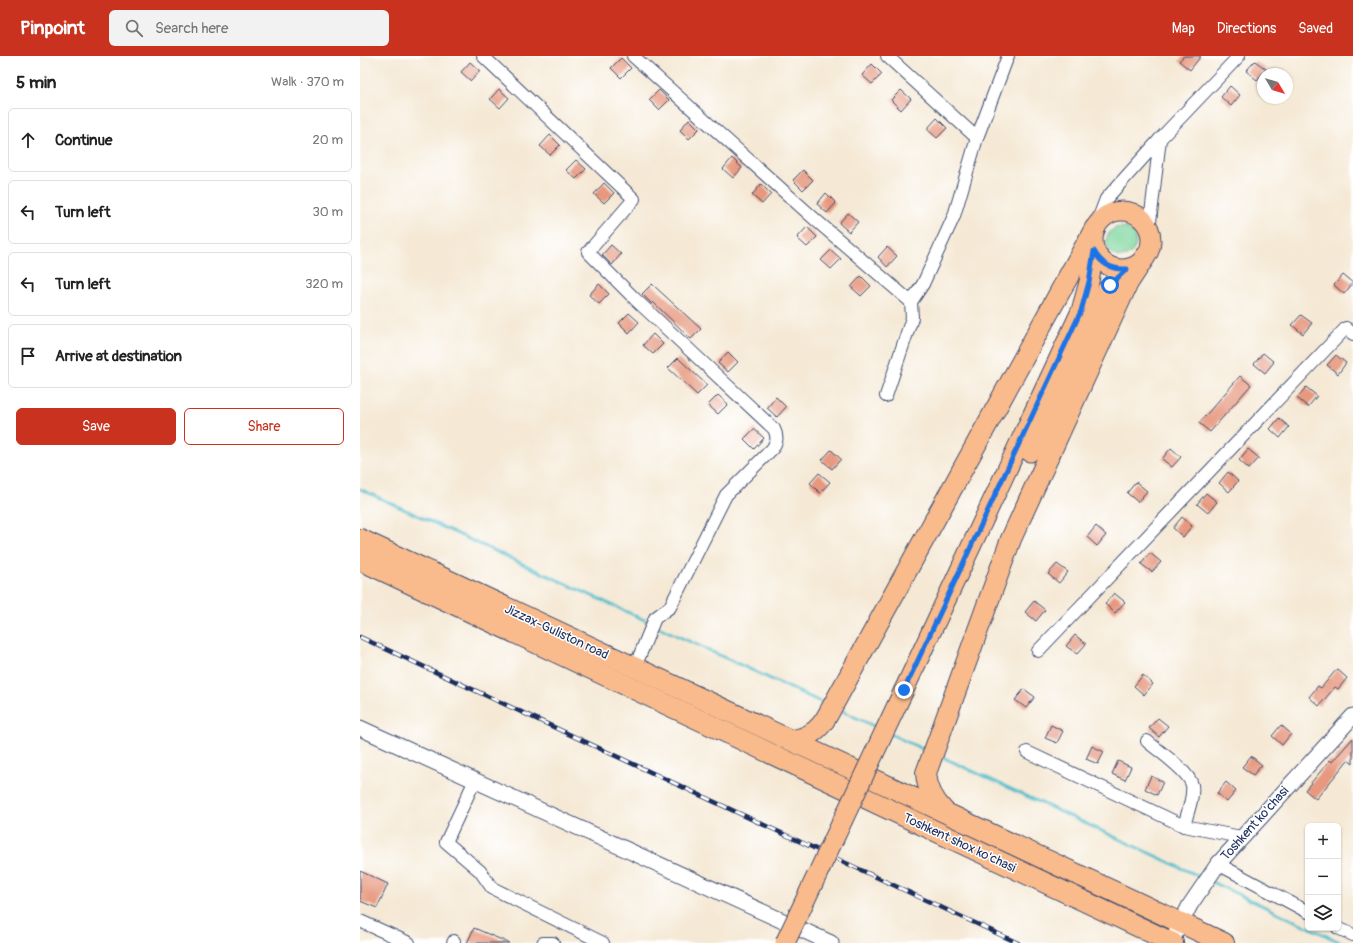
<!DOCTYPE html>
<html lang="en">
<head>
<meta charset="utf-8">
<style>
  :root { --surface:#fff; --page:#f2f2f2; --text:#222; --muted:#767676; --line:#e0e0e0; --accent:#c8321e }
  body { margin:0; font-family:Pangolin,sans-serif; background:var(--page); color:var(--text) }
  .controls { position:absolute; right:12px; bottom:12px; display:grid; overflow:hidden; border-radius:6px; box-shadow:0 1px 3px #0004 }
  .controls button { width:36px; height:36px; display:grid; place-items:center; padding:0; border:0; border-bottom:1px solid var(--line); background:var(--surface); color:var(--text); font:20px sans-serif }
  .compass { position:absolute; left:897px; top:12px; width:36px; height:36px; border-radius:50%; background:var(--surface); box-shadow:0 1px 3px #0004; rotate:128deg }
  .stop { position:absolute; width:12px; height:12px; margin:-9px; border:3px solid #1a73e8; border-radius:50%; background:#fff }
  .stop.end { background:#1a73e8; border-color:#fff; box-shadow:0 1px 4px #0008 }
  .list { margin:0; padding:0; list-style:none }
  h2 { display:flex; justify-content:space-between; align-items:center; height:52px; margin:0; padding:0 16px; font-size:17px }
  h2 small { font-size:13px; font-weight:400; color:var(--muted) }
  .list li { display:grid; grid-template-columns:26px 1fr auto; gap:12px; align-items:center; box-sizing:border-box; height:64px; margin:0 8px 8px; padding:0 8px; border:1px solid var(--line); border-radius:6px }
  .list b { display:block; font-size:15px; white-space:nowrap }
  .list em { font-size:13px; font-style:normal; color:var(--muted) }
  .actions { display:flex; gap:8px; padding:12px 16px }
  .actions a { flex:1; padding:9px 0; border:1px solid var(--accent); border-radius:6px; text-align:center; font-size:14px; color:var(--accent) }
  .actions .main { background:var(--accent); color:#fff }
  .icon { flex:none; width:22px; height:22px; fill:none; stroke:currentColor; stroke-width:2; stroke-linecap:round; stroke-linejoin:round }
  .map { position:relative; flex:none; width:993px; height:887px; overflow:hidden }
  header { display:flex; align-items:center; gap:24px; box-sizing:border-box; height:56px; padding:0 20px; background:var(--accent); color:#fff }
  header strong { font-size:19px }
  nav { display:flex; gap:22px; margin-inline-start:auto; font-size:14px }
  .search { width:280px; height:36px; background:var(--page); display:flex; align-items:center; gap:10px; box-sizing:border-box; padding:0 14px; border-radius:6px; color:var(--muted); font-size:15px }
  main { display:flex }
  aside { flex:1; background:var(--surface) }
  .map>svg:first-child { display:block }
  .green { fill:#7bd69d; stroke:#4b827e }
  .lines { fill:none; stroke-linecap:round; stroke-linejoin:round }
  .stream { stroke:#51bdcc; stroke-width:3 }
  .building { fill:#e7987f }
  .minor-casing { stroke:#3c4b70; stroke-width:14 }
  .tertiary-casing { stroke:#3c4b70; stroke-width:17 }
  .primary-casing { stroke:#3c4b70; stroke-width:21 }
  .trunk-casing { stroke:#3c4b70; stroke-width:22 }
  .minor { stroke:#fff; stroke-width:12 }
  .tertiary { stroke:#fff; stroke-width:15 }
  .primary { stroke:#fabb8c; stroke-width:19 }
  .trunk { stroke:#fabb8c; stroke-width:20 }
  .rail-casing { stroke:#1b2f5e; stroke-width:4.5 }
  .rail { stroke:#fff; stroke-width:3; stroke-dasharray:9; stroke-linecap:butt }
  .primary-bridge-casing { stroke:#3c4b70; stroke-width:21; stroke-linecap:butt }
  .primary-bridge { stroke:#fabb8c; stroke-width:19 }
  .route { stroke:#1a73e8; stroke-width:5 }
  .labels { text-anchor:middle; stroke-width:3; stroke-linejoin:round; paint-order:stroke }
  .street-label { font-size:13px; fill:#1b2f5e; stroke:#fff }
</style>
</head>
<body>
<header>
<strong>Pinpoint</strong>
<div class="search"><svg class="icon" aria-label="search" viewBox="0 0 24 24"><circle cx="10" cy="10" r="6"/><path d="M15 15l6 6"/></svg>Search here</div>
<nav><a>Map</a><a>Directions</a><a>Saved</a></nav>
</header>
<main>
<aside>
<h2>5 min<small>Walk · 370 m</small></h2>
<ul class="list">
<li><svg class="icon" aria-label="ahead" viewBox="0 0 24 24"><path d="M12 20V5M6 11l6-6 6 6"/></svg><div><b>Continue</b></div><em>20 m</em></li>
<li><svg class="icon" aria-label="left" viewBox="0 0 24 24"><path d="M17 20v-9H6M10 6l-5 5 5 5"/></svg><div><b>Turn left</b></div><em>30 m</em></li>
<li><svg class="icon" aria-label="left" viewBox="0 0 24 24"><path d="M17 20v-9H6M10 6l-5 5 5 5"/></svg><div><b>Turn left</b></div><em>320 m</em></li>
<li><svg class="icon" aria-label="arrive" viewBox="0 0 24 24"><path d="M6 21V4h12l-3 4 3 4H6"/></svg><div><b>Arrive at destination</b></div></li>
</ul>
<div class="actions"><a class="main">Save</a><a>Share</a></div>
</aside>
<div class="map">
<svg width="993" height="887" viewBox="0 0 993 887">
  <rect width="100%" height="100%" fill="#fff"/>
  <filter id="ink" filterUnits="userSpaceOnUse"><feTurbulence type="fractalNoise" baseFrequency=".025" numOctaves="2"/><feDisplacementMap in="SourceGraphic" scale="8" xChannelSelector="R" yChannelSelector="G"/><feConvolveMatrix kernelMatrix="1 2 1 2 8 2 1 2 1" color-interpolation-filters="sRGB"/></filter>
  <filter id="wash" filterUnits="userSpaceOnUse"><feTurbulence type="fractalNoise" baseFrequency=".012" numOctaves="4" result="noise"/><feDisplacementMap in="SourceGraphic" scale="16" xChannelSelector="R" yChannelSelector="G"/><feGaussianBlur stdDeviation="0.9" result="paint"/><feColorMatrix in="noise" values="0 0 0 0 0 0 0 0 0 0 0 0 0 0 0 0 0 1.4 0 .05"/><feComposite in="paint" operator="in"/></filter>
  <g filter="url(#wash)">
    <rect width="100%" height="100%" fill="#f5e9d5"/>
    <circle class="green" cx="761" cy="186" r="15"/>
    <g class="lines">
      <g class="stream">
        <polyline points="0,433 289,566"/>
        <polyline points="294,569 465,648"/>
        <polyline points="478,653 518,672"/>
        <polyline points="530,678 567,695"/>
        <polyline points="580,700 843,822"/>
        <polyline points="852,826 948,871"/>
        <polyline points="950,872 982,887"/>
      </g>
    </g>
    <g id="blocks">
      <g class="building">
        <polygon points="824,0 841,0 830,14 819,5"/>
        <polygon points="261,2 271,12 261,22 251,12"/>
        <polygon points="895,5 906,13 897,24 886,15"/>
        <polygon points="110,6 120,15 111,25 101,16"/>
        <polygon points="512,8 522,18 512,28 502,19"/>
        <polygon points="870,30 880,39 871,50 861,41"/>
        <polygon points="139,33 149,42 140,52 130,43"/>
        <polygon points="299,34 309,44 299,54 289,44"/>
        <polygon points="541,34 551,43 541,54 531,44"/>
        <polygon points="577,62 587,72 577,82 567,73"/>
        <polygon points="329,63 339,73 329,83 320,74"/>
        <polygon points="190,79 200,89 190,99 180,90"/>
        <polygon points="372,102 382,112 373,122 363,113"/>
        <polygon points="216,104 226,113 216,123 206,114"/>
        <polygon points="443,114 453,124 443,134 433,124"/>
        <polygon points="244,127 254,137 244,147 234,138"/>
        <polygon points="401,128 411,138 402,148 392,139"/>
        <polygon points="466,137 476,147 467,157 457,148"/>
        <polygon points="488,157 498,166 489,176 479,167"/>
        <polygon points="447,171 457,181 447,191 437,182"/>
        <polygon points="251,189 261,198 252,209 242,199"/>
        <polygon points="527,191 537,200 527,211 518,201"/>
        <polygon points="471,194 481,203 471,213 461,204"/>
        <polygon points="983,219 993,227 984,238 974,229"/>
        <polygon points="501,220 511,230 501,240 491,231"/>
        <polygon points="239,228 249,238 239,248 229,239"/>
        <polygon points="292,228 341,273 331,283 293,246 292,248 282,238"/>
        <polygon points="269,257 279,266 269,277 259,267"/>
        <polygon points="941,259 952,267 943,278 932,269"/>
        <polygon points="293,278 303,288 293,298 283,289"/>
        <polygon points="368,296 378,306 368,316 358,307"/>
        <polygon points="903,297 914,306 905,317 894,308"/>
        <polygon points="976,299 986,307 978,318 967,309"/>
        <polygon points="318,302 347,329 337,339 308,312"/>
        <polygon points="880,320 891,329 850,376 839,367"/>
        <polygon points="946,331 957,340 948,351 937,342"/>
        <polygon points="358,339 368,348 358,358 348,349"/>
        <polygon points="416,341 426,351 417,361 407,352"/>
        <polygon points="919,362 929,371 920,382 910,373"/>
        <polygon points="394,373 404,382 394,393 384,383"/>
        <polygon points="811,392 821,401 812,411 802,403"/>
        <polygon points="888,393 899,402 889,413 879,404"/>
        <polygon points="471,394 481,403 472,413 462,404"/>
        <polygon points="868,416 878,425 869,436 859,427"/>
        <polygon points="459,417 470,426 460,437 450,427"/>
        <polygon points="776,426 787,435 778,446 767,437"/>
        <polygon points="846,437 857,446 848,457 837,448"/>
        <polygon points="822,461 832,470 823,481 813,472"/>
        <polygon points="736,470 746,479 737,490 727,481"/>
        <polygon points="790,497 801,506 792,516 781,508"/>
        <polygon points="697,508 708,516 699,527 688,518"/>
        <polygon points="754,537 765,546 755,557 745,548"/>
        <polygon points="674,545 685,554 676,565 665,556"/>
        <polygon points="715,579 726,588 717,598 706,590"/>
        <polygon points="977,613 987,622 978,633 975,631 959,650 949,641 958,630 961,632"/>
        <polygon points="783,619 793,628 784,639 774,630"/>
        <polygon points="664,633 675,641 666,652 655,644"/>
        <polygon points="798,662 808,670 799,681 789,672"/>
        <polygon points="691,669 703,675 697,687 685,682"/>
        <polygon points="921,669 931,678 922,689 912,680"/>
        <polygon points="993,682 993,708 988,704 956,743 945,734 970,704 972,706"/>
        <polygon points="732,690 744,696 738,708 726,703"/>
        <polygon points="891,700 902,709 893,719 882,711"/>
        <polygon points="758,705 771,711 765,724 752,718"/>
        <polygon points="791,720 803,726 797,739 785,733"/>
        <polygon points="866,726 876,735 867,746 857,737"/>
        <polygon points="0,815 28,828 17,852 0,845"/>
        <polygon points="114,872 149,887 107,887"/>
      </g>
    </g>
  </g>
  <g filter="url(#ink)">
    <use href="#blocks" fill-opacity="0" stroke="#3c4b70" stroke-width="1"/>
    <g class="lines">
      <defs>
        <g id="minor">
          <path d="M123 0 274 143 228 196 275 243 414 373C418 381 417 386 412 393L366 439 310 551 295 562 275 611"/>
          <polyline points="273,0 458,166 551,246"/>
          <polyline points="527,0 617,82"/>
          <polyline points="735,172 746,143 800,83 879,0"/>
          <polyline points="789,174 800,83"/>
          <polyline points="526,340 552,262 551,246 563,228 594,160 617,82 648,0"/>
          <polyline points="678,595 986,272 993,278"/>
          <path d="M787 685C798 695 829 715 832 729 834 741 827 758 824 770"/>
          <polyline points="667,696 824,770 881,781"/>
          <polyline points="115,724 86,786 120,815 132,832 243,887"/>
          <polyline points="858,808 948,856"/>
          <polyline points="0,865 49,887"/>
          <polyline points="978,872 993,879"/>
          <polyline points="93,887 94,885"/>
          <polyline points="183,887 193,887"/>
        </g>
        <g id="tertiary">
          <polyline points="0,672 471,887"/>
          <polyline points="811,886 830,849 858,808 993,660"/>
        </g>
        <g id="primary">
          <circle cx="762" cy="184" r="29"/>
          <polyline points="670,396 746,235 767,213"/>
          <polyline points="544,634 721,255 729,226 734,195"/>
        </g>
        <g id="trunk">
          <polyline points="0,483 864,887"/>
          <polyline points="0,504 813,887"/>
          <path d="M432 684C448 682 458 675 466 662L735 172"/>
          <path d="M584 755C573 744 567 732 566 717L651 483 768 227 785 201"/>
        </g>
      </defs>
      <use href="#minor" class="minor-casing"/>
      <use href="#tertiary" class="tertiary-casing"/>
      <use href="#primary" class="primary-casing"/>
      <use href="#trunk" class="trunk-casing"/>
      <use href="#minor" class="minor"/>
      <use href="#tertiary" class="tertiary"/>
      <use href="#primary" class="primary"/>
      <use href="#trunk" class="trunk"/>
      <defs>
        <polyline id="rail" points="0,581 658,887"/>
      </defs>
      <use href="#rail" class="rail-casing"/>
      <use href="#rail" class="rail"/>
      <defs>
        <polyline id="primary-bridge" points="425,887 544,634"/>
      </defs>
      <use href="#primary-bridge" class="primary-bridge-casing"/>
      <use href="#primary-bridge" class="primary-bridge"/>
    </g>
  </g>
  <g class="lines" filter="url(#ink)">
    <path class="route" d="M544 634 721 255 729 226 734 195C741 208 752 214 767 213L750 229"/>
  </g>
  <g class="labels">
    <g class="street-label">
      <text transform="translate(197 575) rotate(25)" y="5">Jizzax-Guliston road</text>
      <text transform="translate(894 767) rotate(-48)" y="5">Toshkent ko'chasi</text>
      <text transform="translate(600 786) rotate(25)" y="5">Toshkent shox ko'chasi</text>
    </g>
  </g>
</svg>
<div class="controls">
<button>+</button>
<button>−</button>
<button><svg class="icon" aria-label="layers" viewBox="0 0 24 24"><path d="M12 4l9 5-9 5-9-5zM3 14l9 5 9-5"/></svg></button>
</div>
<svg class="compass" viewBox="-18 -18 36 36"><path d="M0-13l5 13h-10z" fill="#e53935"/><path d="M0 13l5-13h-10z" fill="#767676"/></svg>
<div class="stop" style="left:750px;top:229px"></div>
<div class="stop end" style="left:544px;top:634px"></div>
</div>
</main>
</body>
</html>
